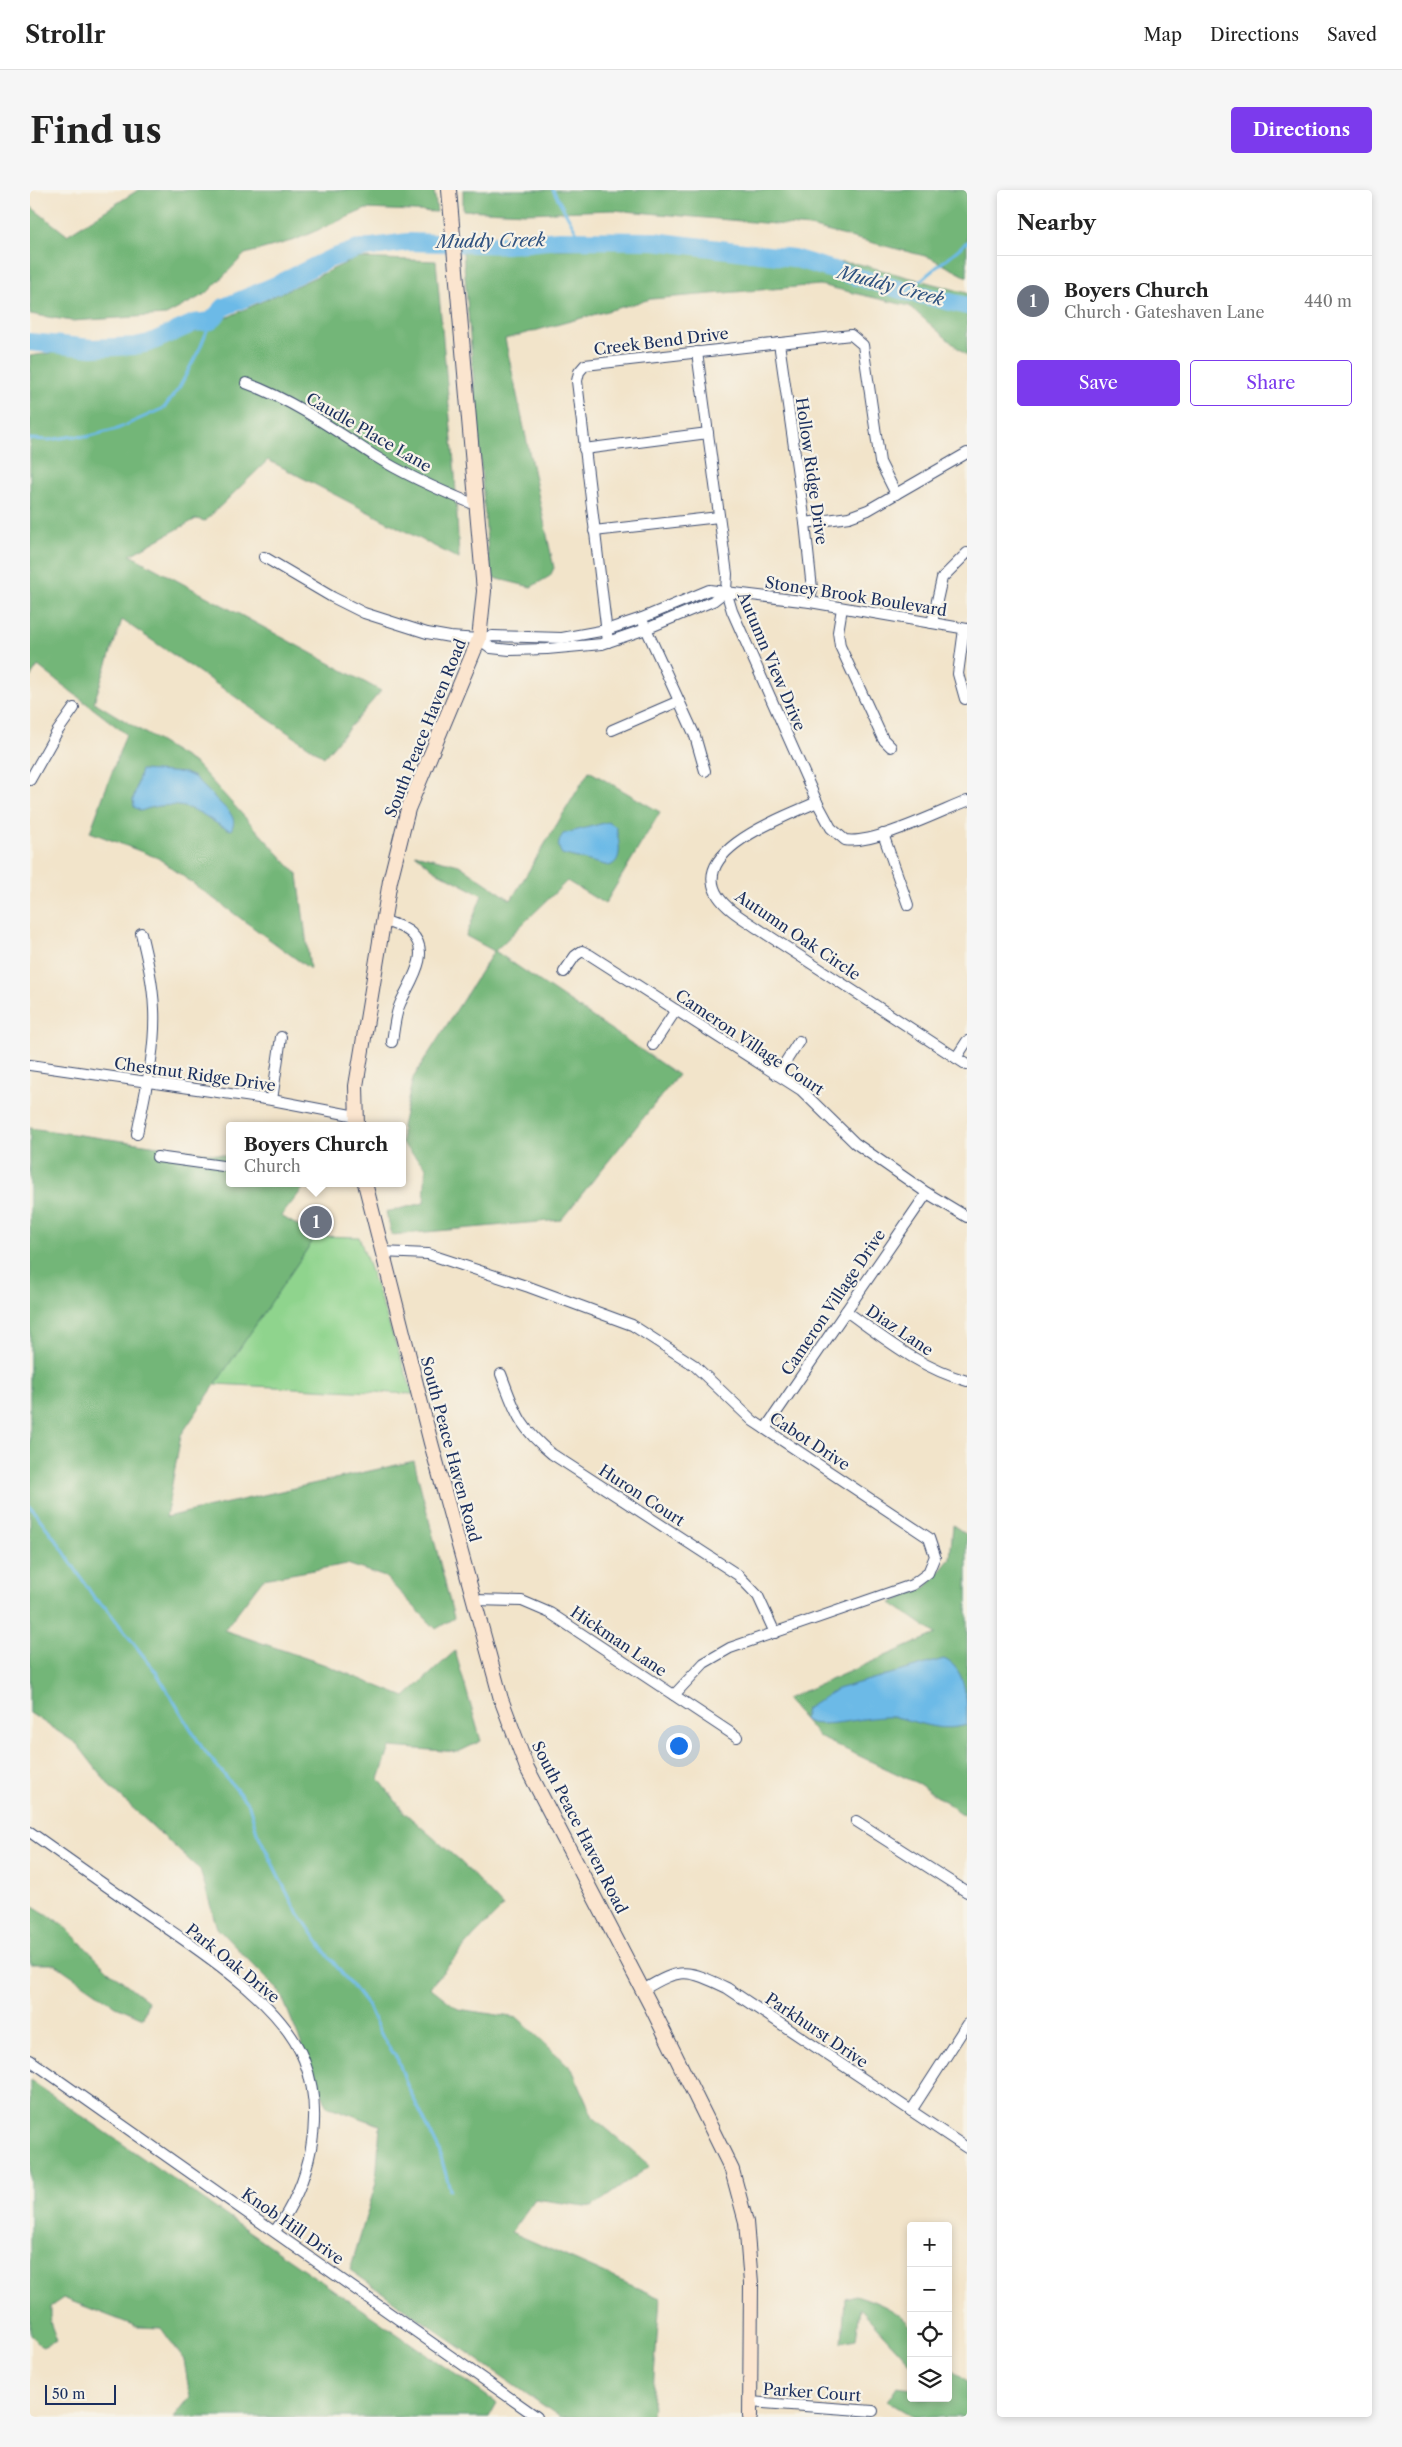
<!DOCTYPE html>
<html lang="en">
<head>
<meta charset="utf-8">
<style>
  :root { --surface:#fff; --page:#f6f6f6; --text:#222; --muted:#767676; --line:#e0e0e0; --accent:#7c3aed }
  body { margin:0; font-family:"Libre Caslon Text",serif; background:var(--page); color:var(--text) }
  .controls { position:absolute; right:15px; bottom:15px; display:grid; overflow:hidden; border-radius:5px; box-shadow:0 2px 8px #0003 }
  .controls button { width:45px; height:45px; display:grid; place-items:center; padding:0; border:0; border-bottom:1px solid var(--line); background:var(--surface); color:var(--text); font:25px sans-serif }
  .scale { position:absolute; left:15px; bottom:12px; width:71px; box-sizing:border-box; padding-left:5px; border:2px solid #1b2f5e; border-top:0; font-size:14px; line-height:18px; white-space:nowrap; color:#1b2f5e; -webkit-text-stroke:4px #f7f3e8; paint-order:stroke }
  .you { position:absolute; left:648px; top:1555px; width:18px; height:18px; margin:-12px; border:4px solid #fff; border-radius:50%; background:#1a73e8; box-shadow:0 0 0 8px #1a73e833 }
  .badge { display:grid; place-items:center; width:32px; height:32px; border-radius:50%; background:var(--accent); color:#fff; font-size:16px; font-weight:700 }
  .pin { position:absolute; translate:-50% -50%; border:2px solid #fff; box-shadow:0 1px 5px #0006 }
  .popup { position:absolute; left:196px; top:932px; width:180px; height:65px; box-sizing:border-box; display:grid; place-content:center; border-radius:5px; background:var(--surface); filter:drop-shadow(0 1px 4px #0005); font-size:16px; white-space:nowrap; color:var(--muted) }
  .popup b { font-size:19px; color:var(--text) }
  .popup::after { content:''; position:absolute; left:50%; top:100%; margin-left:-10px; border:10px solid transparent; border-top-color:var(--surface) }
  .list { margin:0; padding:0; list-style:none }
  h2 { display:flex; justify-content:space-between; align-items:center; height:65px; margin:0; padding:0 20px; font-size:21px }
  h2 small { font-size:16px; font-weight:400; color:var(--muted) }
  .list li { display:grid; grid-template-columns:32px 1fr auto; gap:15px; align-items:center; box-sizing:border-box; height:90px; padding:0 20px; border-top:1px solid var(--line) }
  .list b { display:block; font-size:19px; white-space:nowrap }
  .list p { margin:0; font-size:16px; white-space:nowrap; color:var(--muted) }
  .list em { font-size:16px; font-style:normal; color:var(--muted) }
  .actions { display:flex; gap:10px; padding:15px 20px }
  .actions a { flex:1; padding:11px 0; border:1px solid var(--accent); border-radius:5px; text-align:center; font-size:18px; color:var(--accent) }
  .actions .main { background:var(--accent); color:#fff }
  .icon { flex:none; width:28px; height:28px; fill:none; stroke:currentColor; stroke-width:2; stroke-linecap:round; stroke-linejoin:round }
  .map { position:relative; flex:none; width:937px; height:2227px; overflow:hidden; border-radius:5px }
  header { display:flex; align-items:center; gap:30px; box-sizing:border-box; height:70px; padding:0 25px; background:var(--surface); border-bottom:1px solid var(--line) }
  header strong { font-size:24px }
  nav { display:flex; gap:28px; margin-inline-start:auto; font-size:18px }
  .intro { display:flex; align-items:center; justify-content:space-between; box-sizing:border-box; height:120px; padding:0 30px }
  h1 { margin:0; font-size:35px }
  .button { padding:12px 22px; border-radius:5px; background:var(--accent); color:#fff; font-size:18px; font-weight:700 }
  main { display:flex; gap:30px; padding:0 30px }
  aside { flex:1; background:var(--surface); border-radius:5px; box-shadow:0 2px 8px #0003 }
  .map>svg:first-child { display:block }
  .green { fill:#8fd48d; stroke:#558276 }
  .forest { fill:#73b678; stroke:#47726b }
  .water { fill:#6cbae7; stroke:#4474a2 }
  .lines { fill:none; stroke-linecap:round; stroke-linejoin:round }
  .stream { stroke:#6cbae7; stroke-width:3 }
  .river { stroke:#6cbae7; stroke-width:18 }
  .street-casing { stroke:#3b4a6e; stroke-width:12 }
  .secondary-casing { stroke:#3b4a6e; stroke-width:16 }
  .street { stroke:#fff; stroke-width:10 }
  .secondary { stroke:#fbe5cf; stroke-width:14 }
  .labels { text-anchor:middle; stroke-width:4.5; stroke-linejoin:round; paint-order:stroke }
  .street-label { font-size:16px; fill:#1b2f5e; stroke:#f7f3e8 }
  .water-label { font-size:18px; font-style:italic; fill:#2f5280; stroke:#f7f3e8 }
</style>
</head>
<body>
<header>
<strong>Strollr</strong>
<nav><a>Map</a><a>Directions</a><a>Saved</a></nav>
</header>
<div class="intro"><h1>Find us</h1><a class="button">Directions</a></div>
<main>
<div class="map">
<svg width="937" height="2227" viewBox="0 0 937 2227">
  <rect width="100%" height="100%" fill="#f7f3e8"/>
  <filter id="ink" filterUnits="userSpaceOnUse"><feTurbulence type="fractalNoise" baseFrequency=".02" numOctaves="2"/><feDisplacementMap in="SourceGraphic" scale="10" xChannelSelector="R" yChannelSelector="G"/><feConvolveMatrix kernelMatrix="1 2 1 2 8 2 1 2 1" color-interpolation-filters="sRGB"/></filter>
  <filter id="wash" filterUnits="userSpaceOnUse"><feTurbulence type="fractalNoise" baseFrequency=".0096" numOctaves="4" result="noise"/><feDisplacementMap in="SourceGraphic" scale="20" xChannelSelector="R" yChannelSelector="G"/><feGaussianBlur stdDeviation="1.12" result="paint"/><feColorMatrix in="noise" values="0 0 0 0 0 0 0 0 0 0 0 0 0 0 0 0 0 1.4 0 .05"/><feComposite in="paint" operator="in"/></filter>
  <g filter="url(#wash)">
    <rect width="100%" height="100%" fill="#f2e4ca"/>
    <polygon class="green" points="286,1046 329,1047 383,1204 185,1194"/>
    <g class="forest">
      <polygon points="108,0 404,0 407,22 336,19 265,50 215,64 177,103 136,125 42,131 0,124 0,16 37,45"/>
      <polygon points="433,0 937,0 937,87 899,67 780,37 583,20 496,23 433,20"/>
      <polygon points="605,57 829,74 937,103 937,166 879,116 790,95 621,109 475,149 524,378 520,386 501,397 460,387 433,62"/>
      <polygon points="327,68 406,71 425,284 429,369 238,270 175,331 166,329 100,365 351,501 294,567 92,430 64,512 166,574 268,685 280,779 128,668 60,642 96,544 8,476 0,488 0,166 165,142"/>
      <polygon points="559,581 630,622 575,714 537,691 465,761 648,885 531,1030 362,1045 356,1022 394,1013 396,977 372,954 372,936 383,888 464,761 436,746 452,705 404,680 385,664 429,675 481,710"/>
      <polygon points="0,938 200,966 200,993 276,995 251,1026 286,1046 151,1245 136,1327 384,1271 424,1428 406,1439 355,1387 317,1374 233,1389 194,1440 293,1474 375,1507 425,1461 451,1551 428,1562 360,1557 349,1589 374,1622 432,1673 473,1717 443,1747 400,1797 428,1819 488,1828 542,1879 563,1927 620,1976 562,2017 505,2009 481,2042 630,2108 621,2227 530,2227 320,2080 346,1993 350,1935 297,1916 250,1802 187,1738 170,1680 81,1598 47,1554 0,1523"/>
      <polygon points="923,1335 937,1345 937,1627 889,1594 789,1547 756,1509 906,1444 861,1413 896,1397 920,1369"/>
      <polygon points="0,1714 32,1734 78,1780 118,1811 113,1828 86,1816 25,1774 0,1774"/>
      <polygon points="0,1890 467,2213 459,2227 144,2227 160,2207 154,2170 131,2138 108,2137 33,2108 20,2117 20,2132 27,2151 12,2157 0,2145"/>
      <path d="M826 2105C847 2112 866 2119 881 2136V2174L830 2119 826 2149 812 2152 815 2108Z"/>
      <polygon points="918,2175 937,2191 937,2227 884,2227 857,2211 867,2196 881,2198 881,2208 918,2208"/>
    </g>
    <g class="water">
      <path d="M111 580 155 583 164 587 200 623C204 629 205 633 201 640 187 636 178 626 166 621 148 613 128 614 111 621L104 617 103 610Z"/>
      <path d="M578 632 586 637C588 649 595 671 579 676L532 664C527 656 528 652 533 644Z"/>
      <path d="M914 1469C937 1479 937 1511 937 1535 910 1542 895 1534 869 1528 860 1526 851 1527 842 1528 827 1529 782 1540 774 1529L776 1519 807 1499Z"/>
    </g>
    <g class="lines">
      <g class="stream">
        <polyline points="523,0 551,50"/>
        <polyline points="862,97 882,96 891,90 937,52"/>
        <polyline points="0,249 19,250 43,246 56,247 87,239 134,218 149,198 170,158 181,131"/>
        <polyline points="0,1316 29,1354 65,1409 76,1418 126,1482 173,1559 219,1615 227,1642 263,1715 296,1763 337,1815 353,1848 368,1870 377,1895 409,1960 420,1999"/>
      </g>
      <polyline class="river" points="0,152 62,158 105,156 119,153 164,133 181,131 194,117 248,94 299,69 328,59 378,52 476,55 529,50 624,51 763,68 878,102 937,116"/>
    </g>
  </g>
  <g filter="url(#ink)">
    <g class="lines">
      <defs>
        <g id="street">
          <polyline points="749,153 775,333 782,399 780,412"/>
          <path d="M667 162 697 384 696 401 702 421 787 612 801 638 815 650C843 655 909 622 937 611"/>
          <path d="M216 193C262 210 302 238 343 265 375 285 411 301 446 315"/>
          <polyline points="554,259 678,243"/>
          <polyline points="775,333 819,327 838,320 937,263"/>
          <polyline points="564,341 689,327"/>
          <polyline points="234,367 302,407 334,423 397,443 420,447 449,449 463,446 532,448 576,440 612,428 679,400 780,412 937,439"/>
          <polyline points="812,418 808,442 810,456 853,549 861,557"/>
          <polyline points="902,433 912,388 937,363"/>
          <polyline points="614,434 665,546 675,581"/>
          <polyline points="934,439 928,484 935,509"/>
          <polyline points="449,449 461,458 480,460 517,459 572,454 616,439 683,411 696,401"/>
          <polyline points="578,452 547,191 549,182 555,175 821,145 833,155 850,272 866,304"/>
          <polyline points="582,540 649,511"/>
          <polyline points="0,590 27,542 44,518"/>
          <path d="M787 612C757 626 658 660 688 706 698 721 716 730 730 740L937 875"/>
          <polyline points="853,644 878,715"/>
          <path d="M353 730C362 734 375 737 381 743 403 763 379 793 370 814 365 825 364 840 362 852"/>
          <polyline points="534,782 545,766 552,761 560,765 771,900 825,953 897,1003 937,1027"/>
          <polyline points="623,855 646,820"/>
          <polyline points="926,868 937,851"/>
          <polyline points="0,875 242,910 326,926"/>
          <polyline points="747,885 769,851"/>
          <polyline points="242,910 251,847"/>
          <path d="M107 944C115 903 126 860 124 819 123 793 117 768 111 743"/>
          <polyline points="127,967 200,977"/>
          <polyline points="351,1062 398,1064 499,1097 602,1135 664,1175 723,1231 899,1348 905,1366 898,1383 882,1395 700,1458 674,1473 644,1505"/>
          <path d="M816 1121C855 1149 890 1178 937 1191"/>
          <path d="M471 1184C486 1223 488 1236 522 1264L708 1385 728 1406 745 1443"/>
          <polyline points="735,1239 897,1003"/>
          <polyline points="443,1410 492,1411 520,1423 707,1547"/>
          <polyline points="826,1631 937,1702"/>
          <path d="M0 1642C38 1669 76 1696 115 1723 165 1758 251 1811 274 1870 296 1927 280 1993 245 2041"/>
          <path d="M613 1800C651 1777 657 1779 697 1798L937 1958"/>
          <polyline points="0,1870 507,2227"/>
          <polyline points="881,1921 937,1834"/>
          <polyline points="720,2212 843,2221"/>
        </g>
        <g id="secondary">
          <polyline points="327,936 326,896 360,691 378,619 449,449 454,401 419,0"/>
          <polyline points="335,993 401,1253 471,1509 497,1578 621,1816 702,1980 716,2032 721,2093 720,2227"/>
        </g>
      </defs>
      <use href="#street" class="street-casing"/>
      <use href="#secondary" class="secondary-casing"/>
      <use href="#street" class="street"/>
      <use href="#secondary" class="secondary"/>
    </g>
  </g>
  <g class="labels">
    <g class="street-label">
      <text transform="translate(631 151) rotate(-7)" y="6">Creek Bend Drive</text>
      <text transform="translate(339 242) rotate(30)" y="6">Caudle Place Lane</text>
      <text transform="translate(782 281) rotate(82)" y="6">Hollow Ridge Drive</text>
      <text transform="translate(826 406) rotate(9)" y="6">Stoney Brook Boulevard</text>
      <text transform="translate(742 471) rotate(67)" y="6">Autumn View Drive</text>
      <text transform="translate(395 538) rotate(-68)" y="6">South Peace Haven Road</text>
      <text transform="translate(768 745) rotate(34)" y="6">Autumn Oak Circle</text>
      <text transform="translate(720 852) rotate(34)" y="6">Cameron Village Court</text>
      <text transform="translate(165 884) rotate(8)" y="6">Chestnut Ridge Drive</text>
      <text transform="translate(803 1112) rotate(-56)" y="6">Cameron Village Drive</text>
      <text transform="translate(870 1140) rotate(34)" y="6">Diaz Lane</text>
      <text transform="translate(780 1251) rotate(33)" y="6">Cabot Drive</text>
      <text transform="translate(421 1259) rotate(75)" y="6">South Peace Haven Road</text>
      <text transform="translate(612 1305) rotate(33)" y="6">Huron Court</text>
      <text transform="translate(589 1451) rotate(34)" y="6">Hickman Lane</text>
      <text transform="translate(550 1637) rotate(63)" y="6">South Peace Haven Road</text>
      <text transform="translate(203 1773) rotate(39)" y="6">Park Oak Drive</text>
      <text transform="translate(787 1840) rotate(34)" y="6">Parkhurst Drive</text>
      <text transform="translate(263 2036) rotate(35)" y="6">Knob Hill Drive</text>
      <text transform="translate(782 2202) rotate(4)" y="6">Parker Court</text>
    </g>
    <g class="water-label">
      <text transform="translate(461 51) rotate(-1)" y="6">Muddy Creek</text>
      <text transform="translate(861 96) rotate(15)" y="6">Muddy Creek</text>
    </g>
  </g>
</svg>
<div class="controls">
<button>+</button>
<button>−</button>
<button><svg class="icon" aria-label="locate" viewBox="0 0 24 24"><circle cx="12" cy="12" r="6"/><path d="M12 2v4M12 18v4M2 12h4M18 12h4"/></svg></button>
<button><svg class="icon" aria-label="layers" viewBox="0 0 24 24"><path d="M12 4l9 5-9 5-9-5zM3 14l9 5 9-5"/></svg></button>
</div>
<div class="scale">50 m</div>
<div class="you"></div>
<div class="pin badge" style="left:286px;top:1032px;background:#6b7280">1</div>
<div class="popup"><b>Boyers Church</b>Church</div>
</div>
<aside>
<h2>Nearby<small></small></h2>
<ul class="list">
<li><span class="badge" style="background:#6b7280">1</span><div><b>Boyers Church</b><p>Church · Gateshaven Lane</p></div><em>440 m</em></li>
</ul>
<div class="actions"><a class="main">Save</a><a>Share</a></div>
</aside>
</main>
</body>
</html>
